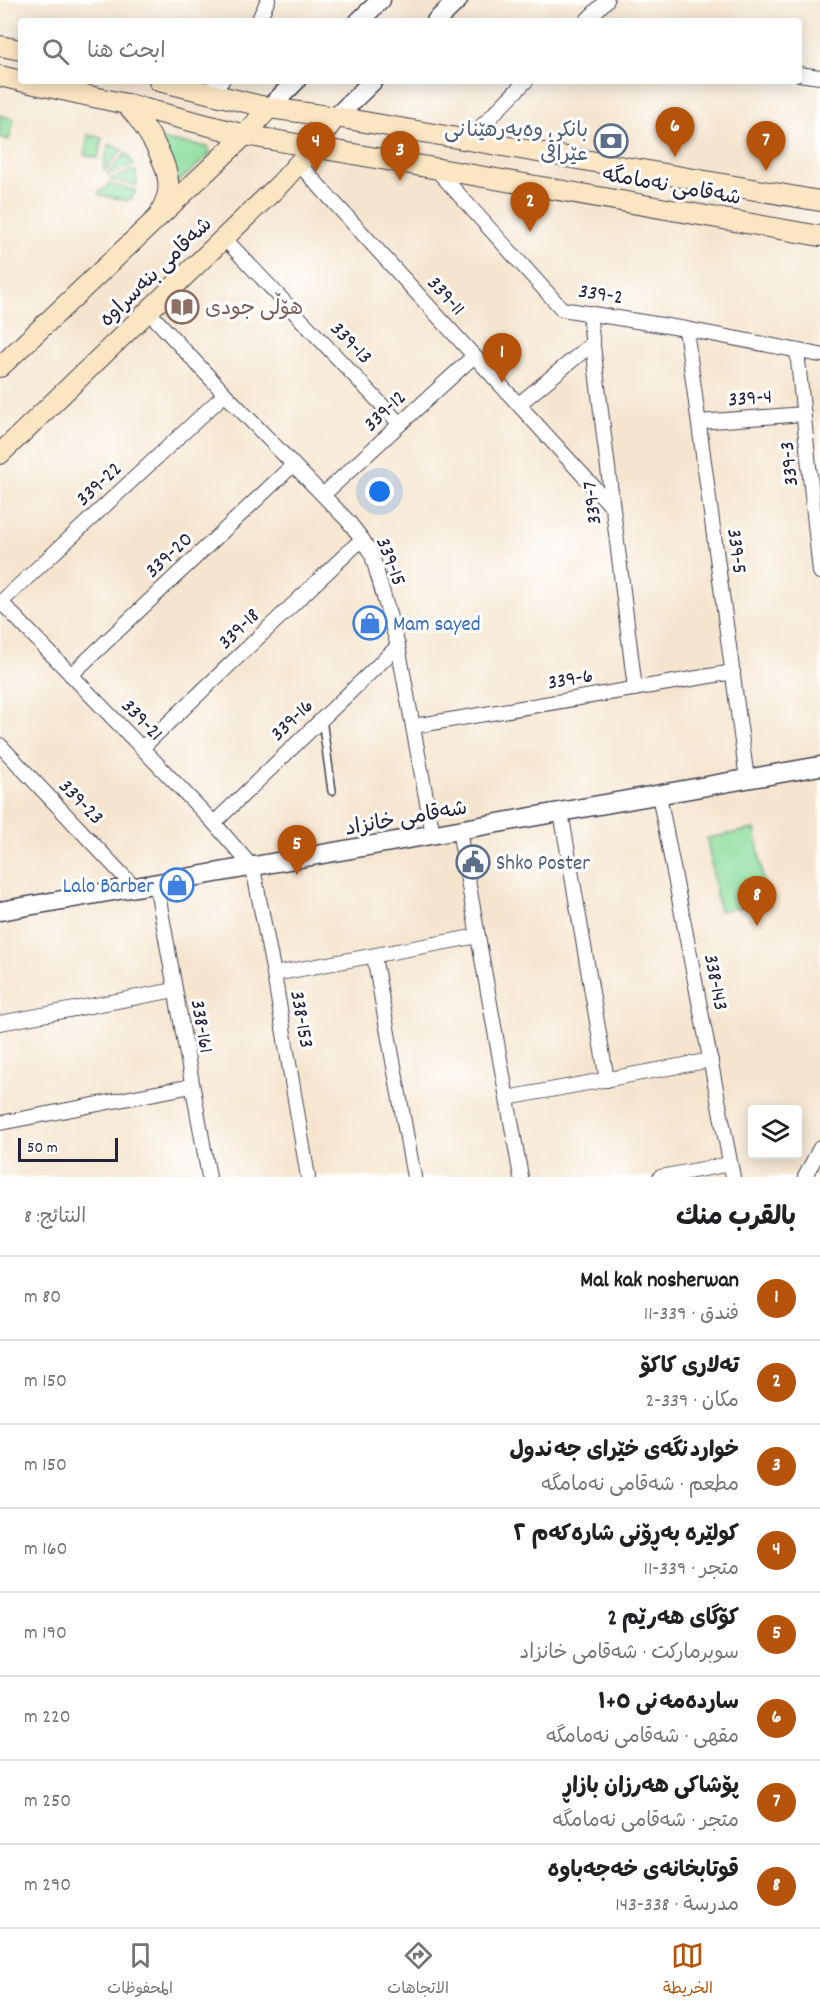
<!DOCTYPE html>
<html lang="ar">
<head>
<meta charset="utf-8">
<style>
  :root { --surface:#fff; --page:#f6f6f6; --text:#202124; --muted:#757577; --line:#e0e0e0; --accent:#b45309 }
  body { margin:0; font-family:Dekko,"Playpen Sans Arabic",sans-serif; background:var(--page); color:var(--text); direction:rtl }
  .controls { position:absolute; right:18px; bottom:18px; display:grid; overflow:hidden; border-radius:6px; box-shadow:0 3px 15px #0003 }
  .controls button { width:54px; height:54px; display:grid; place-items:center; padding:0; border:0; border-bottom:2px solid var(--line); background:var(--surface); color:var(--text); font:30px sans-serif }
  .scale { position:absolute; left:18px; bottom:15px; width:100px; box-sizing:border-box; padding-left:6px; border:3px solid #22223b; border-top:0; font-size:16px; line-height:21px; white-space:nowrap; color:#22223b; -webkit-text-stroke:4px #fff; paint-order:stroke }
  .you { position:absolute; left:380px; top:492px; width:21px; height:21px; margin:-15px; border:4px solid #fff; border-radius:50%; background:#1a73e8; box-shadow:0 0 0 9px #1a73e833 }
  .badge { display:grid; place-items:center; width:39px; height:39px; border-radius:50%; background:var(--accent); color:#fff; font-size:20px; font-weight:700 }
  .pin { position:absolute; translate:-50% -50px; filter:drop-shadow(0 2px 3px #0008) }
  .pin::after { content:''; position:absolute; top:32px; width:21px; height:18px; background:inherit; clip-path:polygon(0 0,100% 0,50% 100%) }
  .list { margin:0; padding:0; list-style:none }
  h2 { display:flex; justify-content:space-between; align-items:center; height:78px; margin:0; padding:0 24px; font-size:26px }
  h2 small { font-size:20px; font-weight:400; color:var(--muted) }
  .list li { display:grid; grid-template-columns:39px 1fr auto; gap:18px; align-items:center; box-sizing:border-box; height:84px; padding:0 24px; border-top:2px solid var(--line) }
  .list b { display:block; font-size:22px; white-space:nowrap }
  .list p { margin:0; font-size:20px; white-space:nowrap; color:var(--muted) }
  .list em { font-size:20px; font-style:normal; color:var(--muted) }
  .icon { flex:none; width:33px; height:33px; fill:none; stroke:currentColor; stroke-width:2; stroke-linecap:round; stroke-linejoin:round }
  .map { position:relative; flex:none; width:820px; height:1177px; overflow:hidden; direction:ltr }
  .search { position:absolute; background:var(--surface); box-shadow:0 3px 15px #0003; left:18px; right:18px; top:18px; height:66px; display:flex; align-items:center; gap:15px; box-sizing:border-box; padding:0 21px; border-radius:6px; color:var(--muted); font-size:22px }
  .sheet { height:750px; background:var(--surface) }
  nav { display:flex; justify-content:space-around; align-items:center; box-sizing:border-box; height:84px; border-top:2px solid var(--line); background:var(--surface); font-size:16px; color:var(--muted) }
  nav a { display:grid; justify-items:center; gap:3px }
  nav .on { color:var(--accent) }
  .map>svg:first-child { display:block }
  .green { fill:#8ede9d; stroke:#58806c; stroke-width:1.5 }
  .lines { fill:none; stroke-linecap:round; stroke-linejoin:round }
  .service-casing { stroke:#423f51; stroke-width:10 }
  .minor-casing { stroke:#423f51; stroke-width:16 }
  .tertiary-casing { stroke:#423f51; stroke-width:21 }
  .secondary-casing { stroke:#423f51; stroke-width:22 }
  .service { stroke:#fff; stroke-width:7 }
  .minor { stroke:#fff; stroke-width:14 }
  .tertiary { stroke:#fff; stroke-width:18 }
  .secondary { stroke:#fbe6c3; stroke-width:20 }
  .labels { text-anchor:middle; stroke-width:6; stroke-linejoin:round; paint-order:stroke }
  .service-label { font-size:21px; fill:#4e5e75; stroke:#fff; text-anchor:end }
  .street-label { font-size:21px; fill:#22223b; stroke:#fff }
  .education-label { font-size:21px; fill:#785e54; stroke:#fff; text-anchor:start }
  .shop-label { font-size:21px; fill:#366cbe; stroke:#fff; text-anchor:start }
</style>
</head>
<body>
<div class="map">
<svg width="820" height="1177" viewBox="0 0 820 1177">
  <rect width="100%" height="100%" fill="#fff"/>
  <filter id="ink" filterUnits="userSpaceOnUse"><feTurbulence type="fractalNoise" baseFrequency=".0167" numOctaves="2"/><feDisplacementMap in="SourceGraphic" scale="12" xChannelSelector="R" yChannelSelector="G"/><feConvolveMatrix kernelMatrix="1 2 1 2 8 2 1 2 1" color-interpolation-filters="sRGB"/></filter>
  <filter id="wash" filterUnits="userSpaceOnUse"><feTurbulence type="fractalNoise" baseFrequency=".008" numOctaves="4" result="noise"/><feDisplacementMap in="SourceGraphic" scale="24" xChannelSelector="R" yChannelSelector="G"/><feGaussianBlur stdDeviation="1.35" result="paint"/><feColorMatrix in="noise" values="0 0 0 0 0 0 0 0 0 0 0 0 0 0 0 0 0 1.4 0 .05"/><feComposite in="paint" operator="in"/></filter>
  <g filter="url(#wash)">
    <rect width="100%" height="100%" fill="#f5e5cf"/>
    <g class="green">
      <polygon points="0,115 14,119 9,140 0,137"/>
      <polygon points="88,135 102,138 98,158 84,155"/>
      <polygon points="157,139 208,147 210,151 209,155 175,185"/>
      <polygon points="109,144 122,150 105,171 103,169"/>
      <polygon points="126,153 134,165 108,175 107,174"/>
      <polygon points="136,170 137,185 110,180 110,179"/>
      <polygon points="109,184 136,190 132,198 128,201 99,195 99,191 106,188"/>
      <polygon points="755,829 767,903 719,911 707,838"/>
    </g>
  </g>
  <g filter="url(#ink)">
    <g class="lines">
      <defs>
        <polyline id="service" points="322,719 332,791"/>
        <g id="minor">
          <polyline points="258,21 268,0"/>
          <polyline points="586,21 607,0"/>
          <polyline points="799,74 820,77"/>
          <polyline points="205,91 222,81"/>
          <polyline points="468,140 526,81"/>
          <polyline points="299,164 612,507"/>
          <polyline points="434,167 562,309 686,329 820,355"/>
          <polyline points="224,238 400,424"/>
          <polyline points="147,310 225,394 348,521 362,539 372,555 398,646 433,835"/>
          <polyline points="589,313 635,689"/>
          <polyline points="686,329 747,779"/>
          <polyline points="797,351 820,572"/>
          <polyline points="519,404 593,343"/>
          <polyline points="699,422 804,414"/>
          <polyline points="323,495 474,356"/>
          <polyline points="1,602 214,823 253,868 274,974 308,1177"/>
          <polyline points="0,603 225,394"/>
          <polyline points="71,675 293,465"/>
          <polyline points="414,726 733,672"/>
          <polyline points="0,745 134,887"/>
          <polyline points="142,748 362,539"/>
          <polyline points="659,795 733,1177"/>
          <polyline points="561,812 607,1080"/>
          <polyline points="214,823 398,646"/>
          <polyline points="459,830 521,1177"/>
          <polyline points="156,883 209,1177"/>
          <polyline points="374,956 414,1177"/>
          <polyline points="274,974 478,936"/>
          <polyline points="0,1023 175,990"/>
          <polyline points="507,1098 711,1060"/>
          <polyline points="0,1123 192,1086"/>
          <polyline points="660,1177 730,1164"/>
          <polyline points="805,1177 820,1148"/>
        </g>
        <g id="tertiary">
          <polyline points="359,21 381,0"/>
          <polyline points="436,21 458,0"/>
          <polyline points="269,108 296,81"/>
          <polyline points="336,117 373,81"/>
          <polyline points="0,911 820,766"/>
        </g>
        <g id="secondary">
          <polyline points="0,46 21,50"/>
          <polyline points="0,76 21,81"/>
          <polyline points="21,81 126,104 245,135 820,236"/>
          <polyline points="159,81 269,108 336,117 820,201"/>
          <path d="M126 104C144 123 172 165 168 192 167 199 162 208 160 214"/>
          <polyline points="0,367 245,135 269,108"/>
          <polyline points="0,454 280,184 314,146 336,117"/>
        </g>
      </defs>
      <use href="#service" class="service-casing"/>
      <use href="#minor" class="minor-casing"/>
      <use href="#tertiary" class="tertiary-casing"/>
      <use href="#secondary" class="secondary-casing"/>
      <use href="#service" class="service"/>
      <use href="#minor" class="minor"/>
      <use href="#tertiary" class="tertiary"/>
      <use href="#secondary" class="secondary"/>
    </g>
  </g>
  <defs>
    <symbol id="bank-ring" viewBox="-11 -11 22 22"><circle r="9.5" fill="#fff" stroke="#5c6f8a" stroke-width="1.5"/><path d="M-6-4H6V4H-6ZM0-2.3a2.3 2.3 0 1 0 0 4.6a2.3 2.3 0 1 0 0-4.6Z" fill="#5c6f8a"/></symbol>
    <symbol id="library-ring" viewBox="-11 -11 22 22"><circle r="9.5" fill="#fff" stroke="#8d6e63" stroke-width="1.5"/><path d="M-6-4Q-3-5.5-.7-3.5V5Q-3 3-6 4ZM6-4Q3-5.5 .7-3.5V5Q3 3 6 4Z" fill="#8d6e63"/></symbol>
    <symbol id="shop-ring" viewBox="-11 -11 22 22"><circle r="9.5" fill="#fff" stroke="#3f7fe0" stroke-width="1.5"/><path d="M-5-2.5h2.3a2.7 3.5 0 0 1 5.4 0H5L5.5 6h-11ZM-1.5-2.5h3a1.5 2.3 0 0 0-3 0Z" fill="#3f7fe0"/></symbol>
    <symbol id="civic-ring" viewBox="-11 -11 22 22"><circle r="9.5" fill="#fff" stroke="#5c6f8a" stroke-width="1.5"/><path d="M-.6-6.5H3V-4.5H.6V-3L4-1V1h2V6H-6V1h2V-1L-.6-3ZM-1.2 2.5V6h2.4V2.5Z" fill="#5c6f8a"/></symbol>
  </defs>
  <g fill-rule="evenodd">
    <use href="#bank-ring" x="592" y="122" width="38" height="38"/>
    <use href="#library-ring" x="163" y="288" width="38" height="38"/>
    <use href="#shop-ring" x="351" y="604" width="38" height="38"/>
    <use href="#civic-ring" x="454" y="843" width="38" height="38"/>
    <use href="#shop-ring" x="158" y="866" width="38" height="38"/>
  </g>
  <g class="labels">
    <g class="service-label">
      <text x="588" y="136">بانکی وەبەرهێنانی<tspan x="588" dy="24">عێراقی</tspan></text>
      <text x="496" y="869" text-anchor="start">Shko Poster</text>
    </g>
    <g class="street-label">
      <text transform="translate(672 185) rotate(10)" y="7">شەقامی نەمامگە</text>
      <text transform="translate(155 271) rotate(-44)" y="7">شەقامی بنەسراوە</text>
      <text transform="translate(601 293) rotate(9)" y="7">339-2</text>
      <text transform="translate(447 295) rotate(48)" y="7">339-11</text>
      <text transform="translate(352 342) rotate(46)" y="7">339-13</text>
      <text transform="translate(750 397) rotate(-4)" y="7">339-4</text>
      <text transform="translate(384 410) rotate(-43)" y="7">339-12</text>
      <text transform="translate(788 464) rotate(-96)" y="7">339-3</text>
      <text transform="translate(98 483) rotate(-43)" y="7">339-22</text>
      <text transform="translate(591 503) rotate(-97)" y="7">339-7</text>
      <text transform="translate(738 551) rotate(82)" y="7">339-5</text>
      <text transform="translate(168 554) rotate(-43)" y="7">339-20</text>
      <text transform="translate(392 561) rotate(69)" y="7">339-15</text>
      <text transform="translate(238 628) rotate(-44)" y="7">339-18</text>
      <text transform="translate(570 678) rotate(-10)" y="7">339-6</text>
      <text transform="translate(143 719) rotate(46)" y="7">339-21</text>
      <text transform="translate(291 719) rotate(-44)" y="7">339-16</text>
      <text transform="translate(82 801) rotate(46)" y="7">339-23</text>
      <text transform="translate(406 817) rotate(-10)" y="7">شەقامی خانزاد</text>
      <text transform="translate(717 982) rotate(79)" y="7">338-143</text>
      <text transform="translate(303 1019) rotate(80)" y="7">338-153</text>
      <text transform="translate(203 1026) rotate(80)" y="7">338-161</text>
    </g>
    <g class="education-label">
      <text x="205" y="314">هۆڵی جودی</text>
    </g>
    <g class="shop-label">
      <text x="393" y="630">Mam sayed</text>
      <text x="154" y="892" text-anchor="end">Lalo Barber</text>
    </g>
  </g>
</svg>
<div class="controls">
<button><svg class="icon" aria-label="layers" viewBox="0 0 24 24"><path d="M12 4l9 5-9 5-9-5zM3 14l9 5 9-5"/></svg></button>
</div>
<div class="scale">50 m</div>
<div class="you"></div>
<div class="pin badge" style="left:502px;top:383px">1</div>
<div class="pin badge" style="left:530px;top:232px">2</div>
<div class="pin badge" style="left:400px;top:181px">3</div>
<div class="pin badge" style="left:316px;top:172px">4</div>
<div class="pin badge" style="left:297px;top:875px">5</div>
<div class="pin badge" style="left:675px;top:157px">6</div>
<div class="pin badge" style="left:766px;top:171px">7</div>
<div class="pin badge" style="left:757px;top:926px">8</div>
<div class="search"><svg class="icon" aria-label="search" viewBox="0 0 24 24"><circle cx="10" cy="10" r="6"/><path d="M15 15l6 6"/></svg>ابحث هنا</div>
</div>
<section class="sheet">
<h2>بالقرب منك<small>النتائج: 8</small></h2>
<ul class="list">
<li><span class="badge">1</span><div><b>Mal kak nosherwan</b><p>فندق · 339-11</p></div><em>80 m</em></li>
<li><span class="badge">2</span><div><b>تەلاری کاکۆ</b><p>مكان · 339-2</p></div><em>150 m</em></li>
<li><span class="badge">3</span><div><b>خواردنگەی خێرای جەندول</b><p>مطعم · شەقامی نەمامگە</p></div><em>150 m</em></li>
<li><span class="badge">4</span><div><b>کولێرە بەڕۆنی شارەکەم ٢</b><p>متجر · 339-11</p></div><em>160 m</em></li>
<li><span class="badge">5</span><div><b>کۆگای هەرێم 2</b><p>سوبرماركت · شەقامی خانزاد</p></div><em>190 m</em></li>
<li><span class="badge">6</span><div><b>ساردەمەنی ٥+١</b><p>مقهى · شەقامی نەمامگە</p></div><em>220 m</em></li>
<li><span class="badge">7</span><div><b>پۆشاکی هەرزان بازاڕ</b><p>متجر · شەقامی نەمامگە</p></div><em>250 m</em></li>
<li><span class="badge">8</span><div><b>قوتابخانەی خەجەباوە</b><p>مدرسة · 338-143</p></div><em>290 m</em></li>
</ul>
</section>
<nav>
<a class="on"><svg class="icon" aria-label="map" viewBox="0 0 24 24"><path d="M3 6l6-2 6 2 6-2v14l-6 2-6-2-6 2zM9 4v14M15 6v14"/></svg>الخريطة</a>
<a><svg class="icon" aria-label="directions" viewBox="0 0 24 24"><path d="M12 3l9 9-9 9-9-9zM9 14v-3h6M13 9l2 2-2 2"/></svg>الاتجاهات</a>
<a><svg class="icon" aria-label="saved" viewBox="0 0 24 24"><path d="M7 4h10v16l-5-4-5 4z"/></svg>المحفوظات</a>
</nav>
</body>
</html>
